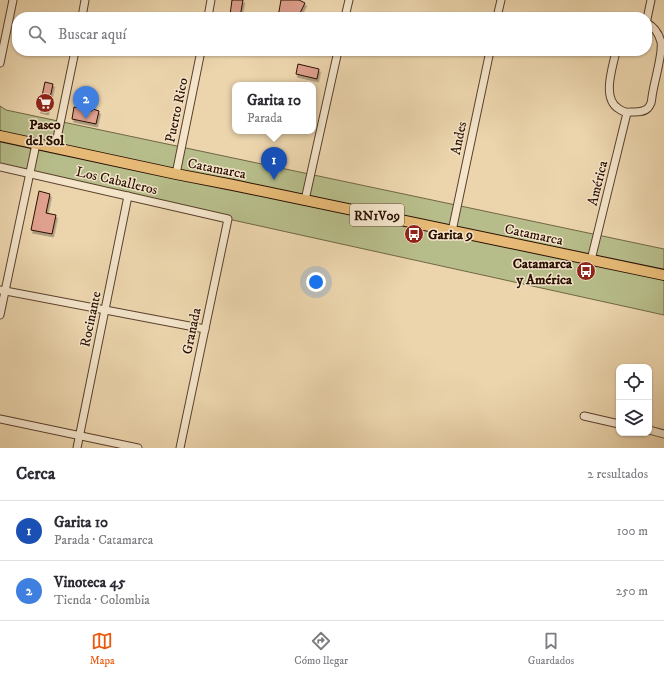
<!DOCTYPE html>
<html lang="es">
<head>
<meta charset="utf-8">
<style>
  :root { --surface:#fff; --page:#f2f2f3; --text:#2b2b33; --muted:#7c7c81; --line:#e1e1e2; --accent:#ea580c }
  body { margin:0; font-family:"IM FELL DW Pica",serif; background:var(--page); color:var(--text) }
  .controls { position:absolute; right:12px; bottom:12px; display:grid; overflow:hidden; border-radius:8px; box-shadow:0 1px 3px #0004 }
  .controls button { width:36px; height:36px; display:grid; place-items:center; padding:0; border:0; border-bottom:1px solid var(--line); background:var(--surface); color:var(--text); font:20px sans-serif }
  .you { position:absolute; left:316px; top:282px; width:14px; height:14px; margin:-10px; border:3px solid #fff; border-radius:50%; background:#1a73e8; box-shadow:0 0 0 6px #1a73e833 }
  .badge { display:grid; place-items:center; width:26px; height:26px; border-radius:50%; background:var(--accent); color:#fff; font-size:13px; font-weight:700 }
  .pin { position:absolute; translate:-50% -33px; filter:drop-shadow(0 1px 2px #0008) }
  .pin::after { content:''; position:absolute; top:21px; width:14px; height:12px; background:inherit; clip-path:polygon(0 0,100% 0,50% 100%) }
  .popup { position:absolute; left:232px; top:82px; width:84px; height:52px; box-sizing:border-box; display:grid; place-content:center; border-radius:8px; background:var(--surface); filter:drop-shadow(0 1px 3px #0005); font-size:13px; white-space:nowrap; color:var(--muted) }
  .popup b { font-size:15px; color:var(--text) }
  .popup::after { content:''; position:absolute; left:50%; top:100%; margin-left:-8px; border:8px solid transparent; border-top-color:var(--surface) }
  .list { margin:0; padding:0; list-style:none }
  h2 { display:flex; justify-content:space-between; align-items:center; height:52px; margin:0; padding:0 16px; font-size:17px }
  h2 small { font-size:13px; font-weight:400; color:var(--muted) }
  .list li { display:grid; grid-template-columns:26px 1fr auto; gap:12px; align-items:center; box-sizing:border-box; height:60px; padding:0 16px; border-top:1px solid var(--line) }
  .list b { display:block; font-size:15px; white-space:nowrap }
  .list p { margin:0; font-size:13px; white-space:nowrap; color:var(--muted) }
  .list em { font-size:13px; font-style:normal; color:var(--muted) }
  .icon { flex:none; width:22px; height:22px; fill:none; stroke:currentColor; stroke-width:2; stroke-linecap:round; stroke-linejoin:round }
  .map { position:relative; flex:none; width:664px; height:448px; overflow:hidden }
  .search { position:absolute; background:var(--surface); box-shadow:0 1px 3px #0004; left:12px; right:12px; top:12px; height:44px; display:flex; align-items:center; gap:10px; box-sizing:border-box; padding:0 14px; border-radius:16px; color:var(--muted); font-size:15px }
  .sheet { height:172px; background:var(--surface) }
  nav { display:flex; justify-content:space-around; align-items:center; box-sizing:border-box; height:56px; border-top:1px solid var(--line); background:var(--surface); font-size:11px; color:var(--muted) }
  nav a { display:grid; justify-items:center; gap:2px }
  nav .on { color:var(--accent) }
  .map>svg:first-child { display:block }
  .green { fill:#b7bd8a; stroke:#706645 }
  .building { fill:#dfa08d; stroke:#290f00; filter:url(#shadow) }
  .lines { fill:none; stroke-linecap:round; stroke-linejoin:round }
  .minor-casing { stroke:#5a402b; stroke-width:9 }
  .primary-casing { stroke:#290f00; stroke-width:12 }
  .minor { stroke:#f3e4ca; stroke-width:7 }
  .primary { stroke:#e6ba76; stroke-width:10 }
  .labels { text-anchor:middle; stroke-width:3; stroke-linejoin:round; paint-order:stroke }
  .shield { fill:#f3e4ca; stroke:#664f3d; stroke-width:1 }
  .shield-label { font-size:13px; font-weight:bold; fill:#290f00 }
  .street-label { font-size:14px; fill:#290f00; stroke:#f3e4ca }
  .poi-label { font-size:14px; font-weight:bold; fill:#290f00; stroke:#f3e4ca }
</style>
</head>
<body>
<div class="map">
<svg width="664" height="448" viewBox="0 0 664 448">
  <defs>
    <filter id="shadow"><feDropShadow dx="1.5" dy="3" stdDeviation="0" flood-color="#0004"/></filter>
  </defs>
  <rect width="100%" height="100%" fill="#ecd5ad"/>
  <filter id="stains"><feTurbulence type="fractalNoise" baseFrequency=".005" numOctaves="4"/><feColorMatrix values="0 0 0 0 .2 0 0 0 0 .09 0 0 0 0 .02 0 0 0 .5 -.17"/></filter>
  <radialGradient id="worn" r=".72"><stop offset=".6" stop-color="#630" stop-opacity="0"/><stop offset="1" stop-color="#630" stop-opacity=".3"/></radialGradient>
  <polygon class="green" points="0,106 6,110 664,249 664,315 228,219 0,167"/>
  <g class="building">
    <polygon points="232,0 243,0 240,17 230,15"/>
    <polygon points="281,0 299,0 305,3 298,17 278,17"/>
    <polygon points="298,64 319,69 317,79 296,74"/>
    <polygon points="45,82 53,84 47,112 39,110"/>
    <polygon points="74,107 92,111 93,109 99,111 96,124 72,119"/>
    <polygon points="39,191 50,194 46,213 56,215 52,234 31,230"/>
  </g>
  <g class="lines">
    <defs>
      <g id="minor">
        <polyline points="82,17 85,0"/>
        <polyline points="208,17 211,0"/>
        <polyline points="345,17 349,0"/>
        <polyline points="497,17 501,0"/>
        <polyline points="647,19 651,0"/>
        <path d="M616 51C613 67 601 98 619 109 622 111 626 113 630 112 636 112 643 113 648 108 649 107 650 105 651 103 652 99 652 95 653 91 655 79 663 53 661 42 659 34 654 27 647 23"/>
        <polyline points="0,63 13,0"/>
        <polyline points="55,148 75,51"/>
        <polyline points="0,167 228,219 180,448"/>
        <polyline points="176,174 201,51"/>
        <polyline points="305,200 338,51"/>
        <polyline points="452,231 490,51"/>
        <polyline points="591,260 627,113"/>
        <polyline points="0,290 205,329"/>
        <polyline points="0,315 36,144"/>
        <polyline points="584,416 619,424"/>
        <polyline points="0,419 138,448"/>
        <polyline points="649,430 664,434"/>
        <polyline points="77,448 128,196"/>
      </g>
      <polyline id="primary" points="0,136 176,174 233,185 664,275"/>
    </defs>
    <use href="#minor" class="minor-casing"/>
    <use href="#primary" class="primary-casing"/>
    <use href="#minor" class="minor"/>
    <use href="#primary" class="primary"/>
  </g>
  <defs>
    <symbol id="supermarket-disc" viewBox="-11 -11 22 22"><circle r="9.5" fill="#8f2418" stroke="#f3e4ca"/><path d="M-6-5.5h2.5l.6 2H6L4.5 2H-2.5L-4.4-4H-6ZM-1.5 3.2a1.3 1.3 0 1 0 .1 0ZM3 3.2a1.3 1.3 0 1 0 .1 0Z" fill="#fff"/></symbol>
    <symbol id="bus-disc" viewBox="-11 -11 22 22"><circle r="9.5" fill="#8f2418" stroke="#f3e4ca"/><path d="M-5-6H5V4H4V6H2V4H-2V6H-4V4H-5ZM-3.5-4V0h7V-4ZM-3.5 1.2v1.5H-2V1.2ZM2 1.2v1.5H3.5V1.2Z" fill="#fff"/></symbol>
  </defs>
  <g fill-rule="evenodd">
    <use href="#supermarket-disc" x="34" y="92" width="22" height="22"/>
    <use href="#bus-disc" x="403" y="223" width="22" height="22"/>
    <use href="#bus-disc" x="575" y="260" width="22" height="22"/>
  </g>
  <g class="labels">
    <rect class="shield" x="350" y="204" width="54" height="22" rx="3"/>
    <g class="shield-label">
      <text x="377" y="220">RN1V09</text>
    </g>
    <g class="street-label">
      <text transform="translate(176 110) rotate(-78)" y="5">Puerto Rico</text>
      <text transform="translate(458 138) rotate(-78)" y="5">Andes</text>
      <text transform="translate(217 168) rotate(11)" y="5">Catamarca</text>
      <text transform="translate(117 180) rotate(13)" y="5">Los Caballeros</text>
      <text transform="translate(597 183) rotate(-76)" y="5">América</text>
      <text transform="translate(534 234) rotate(12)" y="5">Catamarca</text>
      <text transform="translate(90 319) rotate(-78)" y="5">Rocinante</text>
      <text transform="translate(191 331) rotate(-78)" y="5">Granada</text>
    </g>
    <g class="poi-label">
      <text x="45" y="129">Paseo<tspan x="45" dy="16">del Sol</tspan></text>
      <text x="428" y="239" text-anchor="start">Garita 9</text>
      <text x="572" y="268" text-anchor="end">Catamarca<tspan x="572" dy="16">y América</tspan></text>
    </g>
  </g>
  <rect width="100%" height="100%" filter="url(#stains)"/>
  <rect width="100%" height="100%" fill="url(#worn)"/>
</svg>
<div class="controls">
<button><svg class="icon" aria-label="locate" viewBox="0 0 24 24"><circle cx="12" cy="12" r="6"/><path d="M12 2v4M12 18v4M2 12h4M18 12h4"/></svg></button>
<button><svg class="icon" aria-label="layers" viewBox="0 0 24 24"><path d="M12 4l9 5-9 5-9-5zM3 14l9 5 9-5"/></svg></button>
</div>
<div class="you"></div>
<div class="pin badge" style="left:274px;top:180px;background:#1a4fb4">1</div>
<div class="popup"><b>Garita 10</b>Parada</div>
<div class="pin badge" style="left:86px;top:119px;background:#3f7fe0">2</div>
<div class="search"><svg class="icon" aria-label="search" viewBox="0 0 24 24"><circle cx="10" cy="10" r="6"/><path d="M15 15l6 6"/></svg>Buscar aquí</div>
</div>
<section class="sheet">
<h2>Cerca<small>2 resultados</small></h2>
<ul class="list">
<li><span class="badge" style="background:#1a4fb4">1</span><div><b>Garita 10</b><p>Parada · Catamarca</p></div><em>100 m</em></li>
<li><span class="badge" style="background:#3f7fe0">2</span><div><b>Vinoteca 45</b><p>Tienda · Colombia</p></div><em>250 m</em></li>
</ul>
</section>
<nav>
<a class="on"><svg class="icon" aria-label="map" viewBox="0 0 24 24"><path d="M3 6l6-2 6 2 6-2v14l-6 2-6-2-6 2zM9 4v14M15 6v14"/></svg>Mapa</a>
<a><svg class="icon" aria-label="directions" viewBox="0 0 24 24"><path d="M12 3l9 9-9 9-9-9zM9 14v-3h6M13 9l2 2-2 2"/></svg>Cómo llegar</a>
<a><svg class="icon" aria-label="saved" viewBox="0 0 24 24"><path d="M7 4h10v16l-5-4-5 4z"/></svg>Guardados</a>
</nav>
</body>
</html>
